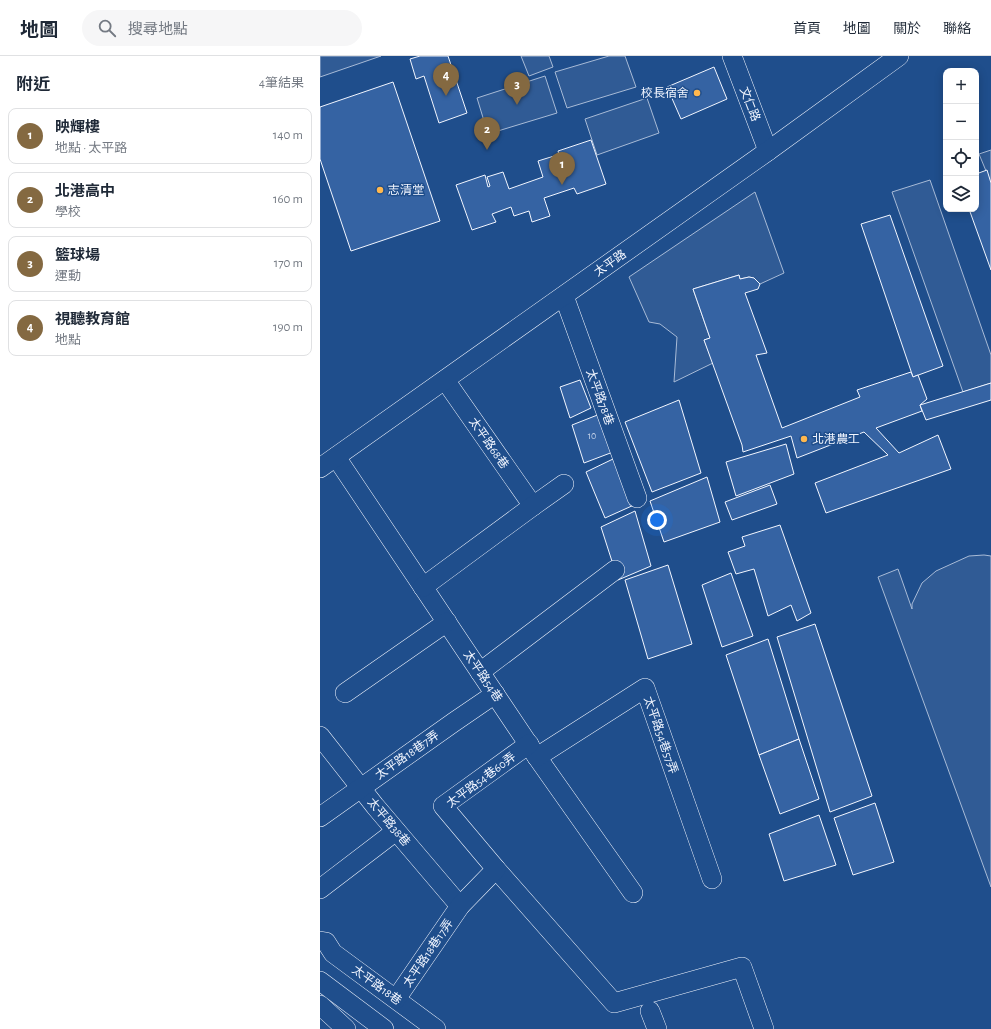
<!DOCTYPE html>
<html lang="zh-TW">
<head>
<meta charset="utf-8">
<style>
  :root { --surface:#fff; --page:#f6f6f7; --text:#1f2937; --muted:#747a83; --line:#e0e1e3; --accent:#846941 }
  body { margin:0; font-family:"Alegreya Sans","Noto Sans TC",sans-serif; background:var(--page); color:var(--text) }
  .controls { position:absolute; right:12px; top:12px; display:grid; overflow:hidden; border-radius:8px; box-shadow:0 2px 10px #0003 }
  .controls button { width:36px; height:36px; display:grid; place-items:center; padding:0; border:0; border-bottom:1px solid var(--line); background:var(--surface); color:var(--text); font:20px sans-serif }
  .you { position:absolute; left:337px; top:464px; width:14px; height:14px; margin:-10px; border:3px solid #fff; border-radius:50%; background:#1a73e8; box-shadow:0 0 0 6px #1a73e833 }
  .badge { display:grid; place-items:center; width:26px; height:26px; border-radius:50%; background:var(--accent); color:#fff; font-size:13px; font-weight:700 }
  .pin { position:absolute; translate:-50% -33px; filter:drop-shadow(0 1px 2px #0008) }
  .pin::after { content:''; position:absolute; top:21px; width:14px; height:12px; background:inherit; clip-path:polygon(0 0,100% 0,50% 100%) }
  .list { margin:0; padding:0; list-style:none }
  h2 { display:flex; justify-content:space-between; align-items:center; height:52px; margin:0; padding:0 16px; font-size:17px }
  h2 small { font-size:13px; font-weight:400; color:var(--muted) }
  .list li { display:grid; grid-template-columns:26px 1fr auto; gap:12px; align-items:center; box-sizing:border-box; height:56px; margin:0 8px 8px; padding:0 8px; border:1px solid var(--line); border-radius:8px }
  .list b { display:block; font-size:15px; white-space:nowrap }
  .list p { margin:0; font-size:13px; white-space:nowrap; color:var(--muted) }
  .list em { font-size:13px; font-style:normal; color:var(--muted) }
  .icon { flex:none; width:22px; height:22px; fill:none; stroke:currentColor; stroke-width:2; stroke-linecap:round; stroke-linejoin:round }
  .map { position:relative; flex:none; width:671px; height:973px; overflow:hidden }
  header { display:flex; align-items:center; gap:24px; box-sizing:border-box; height:56px; padding:0 20px; background:var(--surface); border-bottom:1px solid var(--line) }
  header strong { font-size:19px }
  nav { display:flex; gap:22px; margin-inline-start:auto; font-size:14px }
  .search { width:280px; height:36px; background:var(--page); display:flex; align-items:center; gap:10px; box-sizing:border-box; padding:0 14px; border-radius:22px; color:var(--muted); font-size:15px }
  main { display:flex }
  aside { flex:1; background:var(--surface) }
  .map>svg:first-child { display:block }
  .built { fill:#305b95; stroke:#a8bbd7 }
  .building { fill:#3563a3; stroke:#f2f6ff }
  .lines { fill:none; stroke-linecap:round; stroke-linejoin:round }
  .minor-casing { stroke:#f2f6ff; stroke-width:20 }
  .minor { stroke:#1f4e8c; stroke-width:19 }
  .poi-dot { fill:#ffb74d; stroke:#1f4e8c; stroke-width:1.5 }
  .labels { text-anchor:middle; stroke-width:3; stroke-linejoin:round; paint-order:stroke }
  .number-label { font-size:10px; fill:#c3d1e8 }
  .poi-label { font-size:12px; fill:#f2f6ff; stroke:#1f4e8c; text-anchor:start }
  .street-label { font-size:12px; fill:#f2f6ff; stroke:#1f4e8c }
</style>
</head>
<body>
<header>
<strong>地圖</strong>
<div class="search"><svg class="icon" aria-label="search" viewBox="0 0 24 24"><circle cx="10" cy="10" r="6"/><path d="M15 15l6 6"/></svg>搜尋地點</div>
<nav><a>首頁</a><a>地圖</a><a>關於</a><a>聯絡</a></nav>
</header>
<main>
<aside>
<h2>附近<small>4筆結果</small></h2>
<ul class="list">
<li><span class="badge">1</span><div><b>映輝樓</b><p>地點 · 太平路</p></div><em>140 m</em></li>
<li><span class="badge">2</span><div><b>北港高中</b><p>學校</p></div><em>160 m</em></li>
<li><span class="badge">3</span><div><b>籃球場</b><p>運動</p></div><em>170 m</em></li>
<li><span class="badge">4</span><div><b>視聽教育館</b><p>地點</p></div><em>190 m</em></li>
</ul>
</aside>
<div class="map">
<svg width="671" height="973" viewBox="0 0 671 973">
  <rect width="100%" height="100%" fill="#1f4e8c"/>
  <g class="built">
    <polygon points="0,0 61,0 0,21"/>
    <polygon points="201,0 229,0 233,11 209,20"/>
    <polygon points="289,0 305,0 316,31 247,52 235,16"/>
    <polygon points="225,20 237,57 168,78 157,42"/>
    <polygon points="327,42 339,77 277,99 265,63"/>
    <polygon points="671,94 671,127 659,98"/>
    <polygon points="610,124 671,299 671,327 643,336 572,136"/>
    <polygon points="435,136 464,217 440,228 434,222 429,221 420,223 419,219 373,233 390,282 384,284 393,307 354,326 357,281 340,268 329,266 309,221"/>
    <polygon points="664,499 671,500 671,831 558,521 578,513 592,553 592,548 602,527 616,515 649,500"/>
  </g>
  <g class="building">
    <polygon points="100,0 128,0 147,57 119,67 104,20 96,23 90,3"/>
    <polygon points="394,11 407,43 361,63 347,31"/>
    <polygon points="73,26 120,165 31,195 0,103 0,51"/>
    <polygon points="271,84 286,128 257,138 254,132 224,142 230,160 212,166 209,155 194,160 191,151 172,158 176,166 152,174 136,129 165,119 168,131 170,130 167,121 183,116 189,133 223,121 218,105 234,100 237,108 241,106 238,95"/>
    <polygon points="667,114 671,127 671,214 649,153 656,153 656,118"/>
    <polygon points="570,159 623,310 593,321 541,168"/>
    <polygon points="419,219 420,223 429,221 434,222 440,228 438,233 425,237 447,297 436,299 462,372 540,341 537,334 591,316 593,321 598,319 607,343 600,349 602,355 556,372 579,397 618,379 631,413 506,457 495,427 568,399 544,376 477,402 471,380 423,396 422,389 384,284 390,282 373,233"/>
    <polygon points="260,324 271,352 250,362 240,331"/>
    <polygon points="671,327 671,344 606,364 600,349"/>
    <polygon points="359,344 381,417 332,436 305,366"/>
    <polygon points="280,358 293,396 264,407 252,369"/>
    <polygon points="466,388 474,418 416,440 406,406"/>
    <polygon points="293,403 314,449 285,462 266,416"/>
    <polygon points="387,421 400,466 344,486 330,445"/>
    <polygon points="450,429 457,448 412,464 405,446"/>
    <polygon points="315,455 331,510 298,524 281,471"/>
    <polygon points="460,469 491,557 477,565 471,549 448,560 434,513 416,518 408,496 425,490 422,481"/>
    <polygon points="348,509 372,588 328,603 305,524"/>
    <polygon points="411,517 433,580 402,591 382,529"/>
    <polygon points="495,568 552,740 510,756 457,581"/>
    <polygon points="448,583 479,683 439,699 406,599"/>
    <polygon points="479,683 499,743 460,758 439,699"/>
    <polygon points="555,747 574,806 533,819 514,762"/>
    <polygon points="499,759 516,809 464,825 449,778"/>
  </g>
  <g class="lines">
    <defs>
      <g id="minor">
        <polyline points="412,0 448,95"/>
        <polyline points="244,240 317,442"/>
        <polyline points="125,324 213,450"/>
        <polyline points="16,401 217,701 313,837"/>
        <polyline points="0,412 448,95 579,0"/>
        <polyline points="103,531 213,450 244,428"/>
        <polyline points="160,616 295,514"/>
        <polyline points="25,637 127,566"/>
        <polyline points="0,680 55,750 140,850"/>
        <polyline points="217,701 325,632 392,823"/>
        <polyline points="0,761 134,666 175,638"/>
        <polyline points="176,813 294,947 422,911 444,973"/>
        <polyline points="0,833 76,775"/>
        <polyline points="0,885 6,886 13,897 116,973"/>
        <polyline points="0,925 64,973"/>
        <polyline points="76,943 140,850 176,813 123,750 209,688"/>
        <polyline points="0,949 26,973"/>
        <polyline points="330,955 337,973"/>
      </g>
    </defs>
    <use href="#minor" class="minor-casing"/>
    <use href="#minor" class="minor"/>
  </g>
  <g class="poi-dot">
    <circle cx="377" cy="37" r="4"/>
    <circle cx="60" cy="134" r="4"/>
    <circle cx="484" cy="383" r="4"/>
  </g>
  <g class="labels">
    <g class="number-label">
      <text x="272" y="383">10</text>
    </g>
    <g class="poi-label">
      <text x="369" y="41" text-anchor="end">校長宿舍</text>
      <text x="68" y="138">志清堂</text>
      <text x="492" y="387">北港農工</text>
    </g>
    <g class="street-label">
      <text transform="translate(430 48) rotate(69)" y="4">文仁路</text>
      <text transform="translate(290 207) rotate(-35)" y="4">太平路</text>
      <text transform="translate(280 341) rotate(70)" y="4">太平路78巷</text>
      <text transform="translate(169 387) rotate(55)" y="4">太平路68巷</text>
      <text transform="translate(163 620) rotate(56)" y="4">太平路54巷</text>
      <text transform="translate(341 679) rotate(71)" y="4">太平路54巷57弄</text>
      <text transform="translate(87 699) rotate(-35)" y="4">太平路18巷7弄</text>
      <text transform="translate(161 724) rotate(-37)" y="4">太平路54巷60弄</text>
      <text transform="translate(69 766) rotate(50)" y="4">太平路38巷</text>
      <text transform="translate(108 897) rotate(-56)" y="4">太平路18巷17弄</text>
      <text transform="translate(57 929) rotate(36)" y="4">太平路18巷</text>
    </g>
  </g>
</svg>
<div class="controls">
<button>+</button>
<button>−</button>
<button><svg class="icon" aria-label="locate" viewBox="0 0 24 24"><circle cx="12" cy="12" r="6"/><path d="M12 2v4M12 18v4M2 12h4M18 12h4"/></svg></button>
<button><svg class="icon" aria-label="layers" viewBox="0 0 24 24"><path d="M12 4l9 5-9 5-9-5zM3 14l9 5 9-5"/></svg></button>
</div>
<div class="you"></div>
<div class="pin badge" style="left:242px;top:129px">1</div>
<div class="pin badge" style="left:167px;top:94px">2</div>
<div class="pin badge" style="left:197px;top:49px">3</div>
<div class="pin badge" style="left:126px;top:40px">4</div>
</div>
</main>
</body>
</html>
